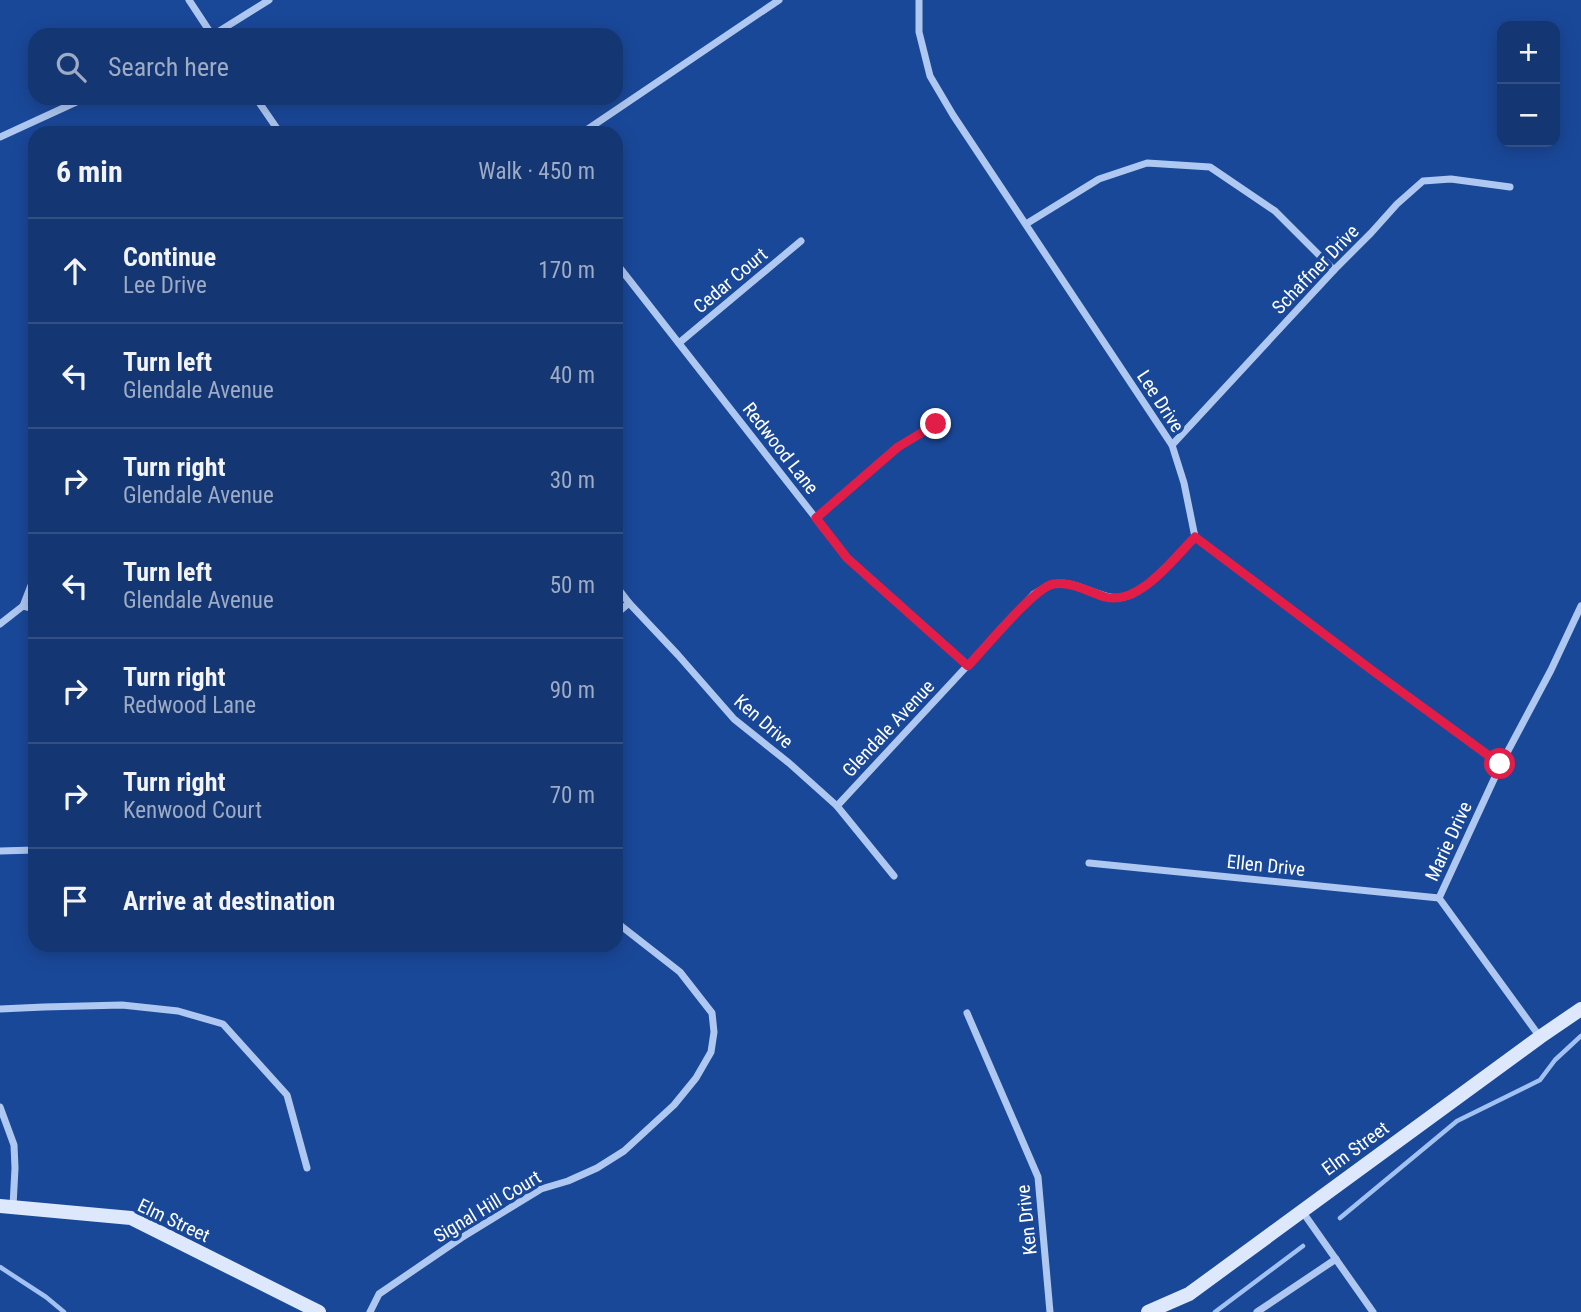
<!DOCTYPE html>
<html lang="en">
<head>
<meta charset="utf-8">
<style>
  :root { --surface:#143673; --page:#21417b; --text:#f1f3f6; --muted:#9dabc4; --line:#335085 }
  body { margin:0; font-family:"Roboto Condensed",sans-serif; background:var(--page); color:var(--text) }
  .controls { position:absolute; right:21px; top:21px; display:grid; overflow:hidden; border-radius:14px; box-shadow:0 4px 18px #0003 }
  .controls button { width:63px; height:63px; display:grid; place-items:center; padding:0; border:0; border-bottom:2px solid var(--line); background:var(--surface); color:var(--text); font:35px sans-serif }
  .stop { position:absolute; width:21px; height:21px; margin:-16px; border:5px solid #e11d48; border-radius:50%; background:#fff }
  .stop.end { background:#e11d48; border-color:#fff; box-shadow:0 2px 7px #0008 }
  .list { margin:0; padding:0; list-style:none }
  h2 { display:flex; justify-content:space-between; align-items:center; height:91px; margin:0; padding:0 28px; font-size:30px }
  h2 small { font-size:23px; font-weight:400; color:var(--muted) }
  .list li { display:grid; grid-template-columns:46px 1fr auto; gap:21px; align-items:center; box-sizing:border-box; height:105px; padding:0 28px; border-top:2px solid var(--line) }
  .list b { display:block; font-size:26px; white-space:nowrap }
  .list p { margin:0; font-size:23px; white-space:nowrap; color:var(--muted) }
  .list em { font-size:23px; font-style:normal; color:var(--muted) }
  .icon { flex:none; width:38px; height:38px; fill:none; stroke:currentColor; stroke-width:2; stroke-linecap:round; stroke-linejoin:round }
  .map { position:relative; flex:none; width:1581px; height:1312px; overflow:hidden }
  .search { position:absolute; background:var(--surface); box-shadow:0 4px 18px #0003; left:28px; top:28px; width:595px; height:77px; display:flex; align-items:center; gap:18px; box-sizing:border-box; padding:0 24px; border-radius:21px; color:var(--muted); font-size:26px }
  .panel { position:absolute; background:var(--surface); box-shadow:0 4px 18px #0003; left:28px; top:126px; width:595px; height:826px; border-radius:21px }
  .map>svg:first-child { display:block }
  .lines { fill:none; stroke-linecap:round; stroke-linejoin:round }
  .stream { stroke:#a2c2f3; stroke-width:4.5 }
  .street { stroke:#afc8f1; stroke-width:7 }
  .secondary { stroke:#dde8fc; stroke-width:14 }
  .route { stroke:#e11d48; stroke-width:9 }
  .labels { text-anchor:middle; stroke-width:7; stroke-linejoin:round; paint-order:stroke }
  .street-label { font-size:19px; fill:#fff; stroke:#1a4899 }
</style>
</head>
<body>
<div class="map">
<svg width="1581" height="1312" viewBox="0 0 1581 1312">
  <rect width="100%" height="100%" fill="#1a4899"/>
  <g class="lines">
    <g class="stream">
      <polyline points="1340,1218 1457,1121 1540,1080 1555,1060 1581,1036"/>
      <polyline points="0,1267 46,1297 64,1312"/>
      <polyline points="1215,1312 1303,1246"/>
    </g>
    <g class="street">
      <polyline points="189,0 212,35"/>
      <polyline points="919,0 919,32 930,76 953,115 1172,445 1184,483 1195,537 1373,671 1501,764"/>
      <polyline points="213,35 269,0"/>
      <polyline points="256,98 280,133"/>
      <polyline points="582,133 779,0"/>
      <polyline points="0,137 85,98"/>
      <polyline points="1026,224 1099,179 1147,163 1210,167 1275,211 1334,270"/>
      <polyline points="616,263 847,558 968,666"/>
      <polyline points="679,343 801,241"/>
      <polyline points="1172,445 1334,270 1371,233 1397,204 1423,181 1451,179 1510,187"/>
      <polyline points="816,518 898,447 936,424"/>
      <polyline points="616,586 629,603 678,655 734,719 789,763 837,806 894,876"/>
      <polyline points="23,606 35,575"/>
      <polyline points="616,614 629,603"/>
      <polyline points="0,624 23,606 35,609"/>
      <path d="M837 806 1034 594C1039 591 1044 588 1049 586 1074 575 1098 602 1124 597 1147 593 1179 554 1195 537"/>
      <polyline points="0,851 35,850"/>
      <polyline points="1089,863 1439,898"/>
      <polyline points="1439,898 1501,764 1551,670 1581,606"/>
      <polyline points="1439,898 1540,1037"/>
      <polyline points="0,1009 44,1007 122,1005 178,1011 223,1024 287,1095 307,1168"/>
      <polyline points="967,1013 1038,1177 1050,1312"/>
      <polyline points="0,1107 14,1145 15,1168 13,1206"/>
      <polyline points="1302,1211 1373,1312"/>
      <polyline points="370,1312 379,1294 461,1238 541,1189 568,1181 597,1168 624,1151 674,1105 696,1078 711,1052 714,1032 712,1013 680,972 616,922"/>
      <polyline points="1257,1312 1336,1259"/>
    </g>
    <g class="secondary">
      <polyline points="0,1206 131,1218 319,1312"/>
      <polyline points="1148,1312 1189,1294 1540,1037 1581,1009"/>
    </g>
  </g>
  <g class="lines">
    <path class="route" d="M936 424 898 447 816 518 847 558 968 666C984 649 1034 588 1053 584 1071 581 1088 592 1105 597 1139 606 1174 558 1195 537L1373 671 1500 764"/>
  </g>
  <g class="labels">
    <g class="street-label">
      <text transform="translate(1315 269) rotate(-46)" y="7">Schaffner Drive</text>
      <text transform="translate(730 280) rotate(-40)" y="7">Cedar Court</text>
      <text transform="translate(1161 401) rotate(57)" y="7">Lee Drive</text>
      <text transform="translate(781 448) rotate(52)" y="7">Redwood Lane</text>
      <text transform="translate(764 721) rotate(41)" y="7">Ken Drive</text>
      <text transform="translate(888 728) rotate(-47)" y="7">Glendale Avenue</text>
      <text transform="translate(1448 841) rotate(-65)" y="7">Marie Drive</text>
      <text transform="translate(1266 865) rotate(6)" y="7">Ellen Drive</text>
      <text transform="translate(1355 1148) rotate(-36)" y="7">Elm Street</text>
      <text transform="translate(487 1206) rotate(-31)" y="7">Signal Hill Court</text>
      <text transform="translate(174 1220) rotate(25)" y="7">Elm Street</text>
      <text transform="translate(1026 1220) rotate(-96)" y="7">Ken Drive</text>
    </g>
  </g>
</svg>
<div class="controls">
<button>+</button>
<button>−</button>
</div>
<div class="stop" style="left:1500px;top:764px"></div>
<div class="stop end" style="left:936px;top:424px"></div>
<div class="search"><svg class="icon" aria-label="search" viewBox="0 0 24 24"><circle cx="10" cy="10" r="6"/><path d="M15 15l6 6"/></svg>Search here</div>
<section class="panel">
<h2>6 min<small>Walk · 450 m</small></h2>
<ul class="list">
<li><svg class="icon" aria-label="ahead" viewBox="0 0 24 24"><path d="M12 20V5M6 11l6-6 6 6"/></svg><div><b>Continue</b><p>Lee Drive</p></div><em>170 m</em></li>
<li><svg class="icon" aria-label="left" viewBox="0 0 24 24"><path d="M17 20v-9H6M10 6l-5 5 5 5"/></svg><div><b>Turn left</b><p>Glendale Avenue</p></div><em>40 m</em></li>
<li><svg class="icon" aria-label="right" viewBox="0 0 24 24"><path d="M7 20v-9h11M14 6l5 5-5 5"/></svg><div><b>Turn right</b><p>Glendale Avenue</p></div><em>30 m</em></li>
<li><svg class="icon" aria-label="left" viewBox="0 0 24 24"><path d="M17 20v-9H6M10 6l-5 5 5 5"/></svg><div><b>Turn left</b><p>Glendale Avenue</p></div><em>50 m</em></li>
<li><svg class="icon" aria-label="right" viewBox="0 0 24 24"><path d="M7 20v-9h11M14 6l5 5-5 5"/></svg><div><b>Turn right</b><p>Redwood Lane</p></div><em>90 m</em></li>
<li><svg class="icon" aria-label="right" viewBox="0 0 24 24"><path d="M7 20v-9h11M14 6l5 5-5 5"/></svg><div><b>Turn right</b><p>Kenwood Court</p></div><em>70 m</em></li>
<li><svg class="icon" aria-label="arrive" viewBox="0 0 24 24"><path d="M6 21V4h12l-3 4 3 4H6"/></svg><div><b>Arrive at destination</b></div></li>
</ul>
</section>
</div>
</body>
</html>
